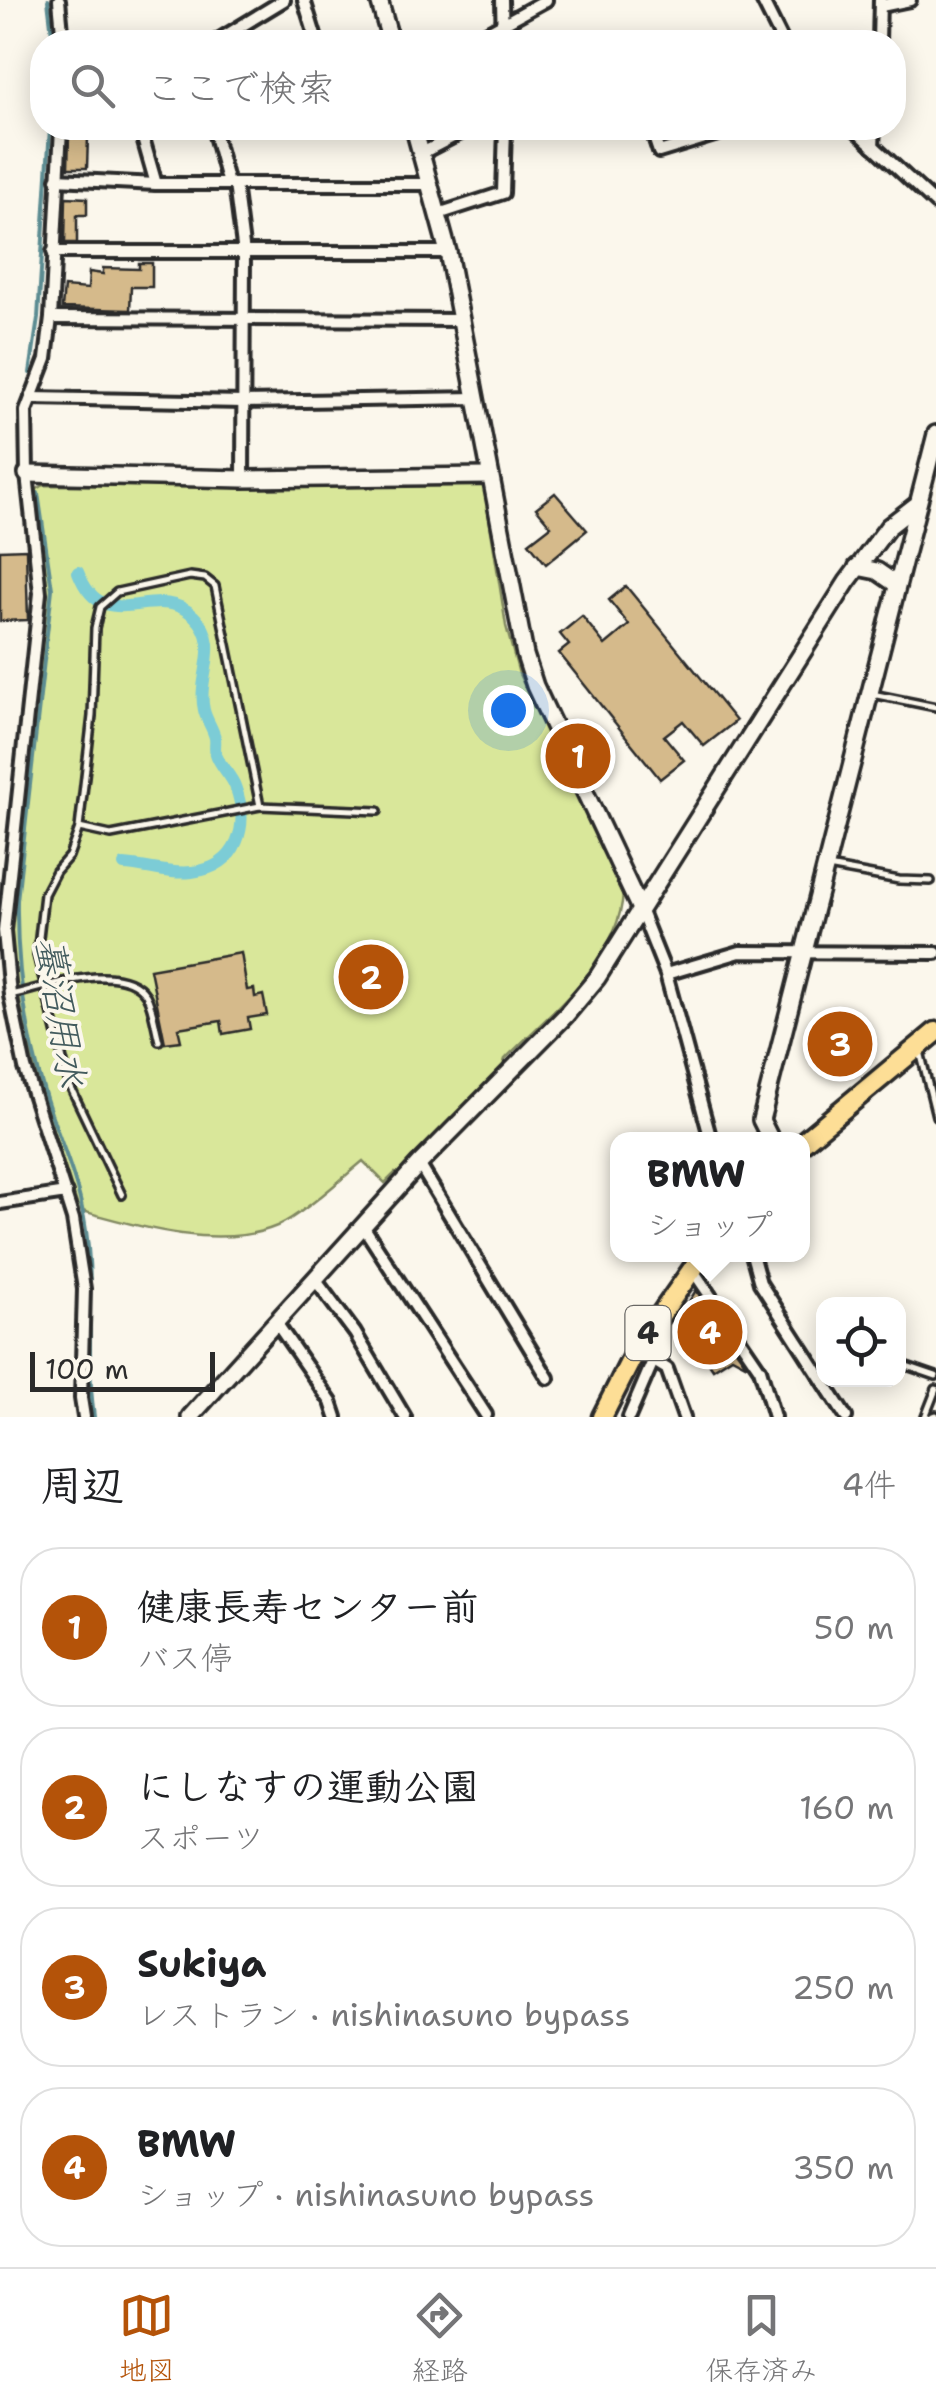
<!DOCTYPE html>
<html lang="ja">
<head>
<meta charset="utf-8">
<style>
  :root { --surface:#fff; --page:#f6f6f6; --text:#202124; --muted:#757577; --line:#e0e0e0; --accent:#b45309 }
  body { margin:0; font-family:"Shantell Sans","Klee One",sans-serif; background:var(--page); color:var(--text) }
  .controls { position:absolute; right:30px; bottom:30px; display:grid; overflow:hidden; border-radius:20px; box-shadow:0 5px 25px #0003 }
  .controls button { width:90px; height:90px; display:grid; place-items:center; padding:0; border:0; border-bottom:2px solid var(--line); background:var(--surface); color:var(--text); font:50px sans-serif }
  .scale { position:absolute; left:30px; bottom:25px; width:185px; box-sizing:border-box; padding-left:10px; border:5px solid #2b2b2b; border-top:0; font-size:28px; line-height:35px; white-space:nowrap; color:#2b2b2b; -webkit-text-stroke:8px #fbf7ec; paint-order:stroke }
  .you { position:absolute; left:508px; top:710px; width:35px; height:35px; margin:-25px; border:8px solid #fff; border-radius:50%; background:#1a73e8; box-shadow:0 0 0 15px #1a73e833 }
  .badge { display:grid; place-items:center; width:65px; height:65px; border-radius:50%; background:var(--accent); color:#fff; font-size:32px; font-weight:700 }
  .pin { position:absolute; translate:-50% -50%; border:5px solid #fff; box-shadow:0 2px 10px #0006 }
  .popup { position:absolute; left:610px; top:1132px; width:200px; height:130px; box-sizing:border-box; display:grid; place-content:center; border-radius:20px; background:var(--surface); filter:drop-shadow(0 2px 8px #0005); font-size:32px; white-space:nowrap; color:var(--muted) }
  .popup b { font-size:38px; color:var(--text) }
  .popup::after { content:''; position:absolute; left:50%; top:100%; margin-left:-20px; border:20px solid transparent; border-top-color:var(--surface) }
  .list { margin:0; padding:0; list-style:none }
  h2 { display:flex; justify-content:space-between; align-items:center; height:130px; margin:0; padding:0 40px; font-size:42px }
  h2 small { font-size:32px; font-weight:400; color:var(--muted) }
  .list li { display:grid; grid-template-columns:65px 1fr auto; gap:30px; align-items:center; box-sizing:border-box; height:160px; margin:0 20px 20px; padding:0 20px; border:2px solid var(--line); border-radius:40px }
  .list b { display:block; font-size:38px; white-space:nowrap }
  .list p { margin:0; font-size:32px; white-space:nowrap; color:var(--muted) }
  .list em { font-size:32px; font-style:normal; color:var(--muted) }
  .icon { flex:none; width:55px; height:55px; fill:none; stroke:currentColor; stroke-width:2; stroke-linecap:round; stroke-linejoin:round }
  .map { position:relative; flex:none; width:936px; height:1417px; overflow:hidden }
  .search { position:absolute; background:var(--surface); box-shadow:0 5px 25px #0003; left:30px; right:30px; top:30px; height:110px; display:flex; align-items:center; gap:25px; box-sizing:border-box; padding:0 35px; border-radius:40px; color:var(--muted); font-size:38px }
  .sheet { height:850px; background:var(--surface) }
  nav { display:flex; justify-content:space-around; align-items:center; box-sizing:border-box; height:140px; border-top:2px solid var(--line); background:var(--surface); font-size:28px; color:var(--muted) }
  nav a { display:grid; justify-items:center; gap:5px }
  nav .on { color:var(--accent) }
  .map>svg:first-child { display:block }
  .green { fill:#d9e79a; stroke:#828962; stroke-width:2.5 }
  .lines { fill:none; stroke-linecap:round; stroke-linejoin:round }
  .stream { stroke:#5c8c92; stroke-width:4 }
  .canal { stroke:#7cccd6; stroke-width:12 }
  .building { fill:#d5ba8b; stroke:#2b2b2b; stroke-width:2.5 }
  .lane-casing { stroke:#2b2b2b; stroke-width:12 }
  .street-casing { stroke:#2b2b2b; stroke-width:18 }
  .secondary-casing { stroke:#2b2b2b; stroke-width:22 }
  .highway-casing { stroke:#2b2b2b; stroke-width:25 }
  .lane { stroke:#fbf7ec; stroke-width:5 }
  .street { stroke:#fbf7ec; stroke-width:10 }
  .secondary { stroke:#fbf7ec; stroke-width:15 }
  .highway { stroke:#fdde96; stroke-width:18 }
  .labels { text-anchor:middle; stroke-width:8; stroke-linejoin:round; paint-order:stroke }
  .shield { fill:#fbf7ec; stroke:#696865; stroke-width:2.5 }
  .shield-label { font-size:32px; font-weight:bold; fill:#2b2b2b }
  .water-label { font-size:38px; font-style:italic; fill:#435b5e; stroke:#fbf7ec }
</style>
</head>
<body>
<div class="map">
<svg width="936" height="1417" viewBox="0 0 936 1417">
  <rect width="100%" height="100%" fill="#fbf7ec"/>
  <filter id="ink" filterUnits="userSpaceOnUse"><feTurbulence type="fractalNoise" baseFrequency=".01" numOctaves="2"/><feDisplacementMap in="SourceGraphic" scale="20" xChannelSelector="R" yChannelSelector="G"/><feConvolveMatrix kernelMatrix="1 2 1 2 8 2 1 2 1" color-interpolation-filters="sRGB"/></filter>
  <g filter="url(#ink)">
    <path class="green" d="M44 485 484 486 506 626 519 674 623 893C619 961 550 1013 505 1059L502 1069 398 1176 395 1173 385 1183 363 1161C341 1179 302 1215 277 1226 218 1251 136 1226 79 1210 48 1117 18 1027 10 929L45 592 34 491Z"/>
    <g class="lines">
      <g class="stream">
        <polyline points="48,0 53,42"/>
        <polyline points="30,373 38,318 50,128"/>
        <path d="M38 493 52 589 17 900C16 965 26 1033 45 1095 56 1132 73 1167 81 1204 98 1275 84 1346 94 1417"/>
      </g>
      <path class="canal" d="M78 572C104 640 155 579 194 616 224 645 196 676 204 710 206 720 213 728 215 738 216 743 214 749 216 754 219 765 231 775 235 786 250 825 239 867 192 872 170 875 146 866 124 865"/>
    </g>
    <g class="building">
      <polygon points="69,136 88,136 87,168 68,168"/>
      <polygon points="66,197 87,198 87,215 77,215 77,243 65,243"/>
      <polygon points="139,263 152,263 152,287 131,287 130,310 62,308 64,287 88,289 89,272 103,274 103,268 139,269"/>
      <polygon points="555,493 587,530 546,564 529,543 551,526 536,508"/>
      <polygon points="26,549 28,620 0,621 0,550"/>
      <polygon points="626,586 736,721 704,746 683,721 664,736 684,760 660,779 559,653 569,645 560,634 582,616 605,645 629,625 609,600"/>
      <polygon points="241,953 247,990 254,989 255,997 263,995 267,1015 248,1018 250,1029 223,1034 221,1021 178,1028 181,1041 165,1043 150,969"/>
      <polygon points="696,1290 734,1347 747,1365 732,1357 713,1369 701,1351 685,1341 674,1326"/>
    </g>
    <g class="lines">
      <defs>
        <g id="lane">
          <polyline points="872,694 936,707"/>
          <polyline points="79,828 111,835 260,806"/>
          <polyline points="828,867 899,880 931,881"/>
          <path d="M10 995C44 988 122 958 146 995 153 1007 155 1027 159 1041"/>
          <polyline points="920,1051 936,1116"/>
          <polyline points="122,1195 69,1084 37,955 44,894 56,871 69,856 79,828 92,716 95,628 100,607 117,592 190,576 205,578 215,586 260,806 378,811"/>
          <polyline points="898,1363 936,1376"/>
          <polyline points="925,1417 936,1389"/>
          <polyline points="931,1417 936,1415"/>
        </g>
        <g id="street">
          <polyline points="59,0 63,42"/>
          <polyline points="304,0 317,42"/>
          <polyline points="502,0 503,42"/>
          <polyline points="762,0 783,42"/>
          <polyline points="881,6 910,0"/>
          <polyline points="215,42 284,0"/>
          <polyline points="470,42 546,0"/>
          <polyline points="879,42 880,0"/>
          <polyline points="61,128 51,318 46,359 26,411 27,474 40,593 4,931 10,995 25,1068 73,1219 84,1289 81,1398 84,1417"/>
          <polyline points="140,128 156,184"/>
          <polyline points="213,128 228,184"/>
          <polyline points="651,128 659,152 738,128"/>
          <polyline points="854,128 936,204"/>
          <polyline points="873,146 874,128"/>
          <polyline points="422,153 470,128"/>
          <polyline points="57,179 156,184 430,184"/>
          <polyline points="235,184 244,254 243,479"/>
          <polyline points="438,214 503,193 505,128"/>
          <polyline points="53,252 448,252"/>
          <polyline points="51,318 461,320"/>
          <polyline points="31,398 244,402 477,398"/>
          <polyline points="640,909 666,974 711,1140"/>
          <polyline points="666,974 740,952 936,953"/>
          <polyline points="419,1164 548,1378"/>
          <polyline points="0,1203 66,1193"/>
          <polyline points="363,1226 486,1415"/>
          <polyline points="752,1254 760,1283 846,1417"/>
          <polyline points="692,1269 760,1369 774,1417"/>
          <polyline points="314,1278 355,1333 405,1417"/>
          <polyline points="275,1321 331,1402 336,1417"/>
          <polyline points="636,1350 667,1369 684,1417"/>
          <polyline points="629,1417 653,1361"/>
        </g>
        <g id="secondary">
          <polyline points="379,0 391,42"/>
          <polyline points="414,128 448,252 525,655 535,686 640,909"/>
          <polyline points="27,474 243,479 489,476"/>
          <polyline points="857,567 877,571 896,584"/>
          <polyline points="771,1140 761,1120 936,434"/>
          <polyline points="190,1417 419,1164 566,1015 597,978 847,582 888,527 915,506"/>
        </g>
        <g id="highway">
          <polyline points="802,1143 936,1032"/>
          <polyline points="602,1417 636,1350 703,1254"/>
        </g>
      </defs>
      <use href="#lane" class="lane-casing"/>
      <use href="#street" class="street-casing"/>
      <use href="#secondary" class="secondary-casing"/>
      <use href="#highway" class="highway-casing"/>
      <use href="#lane" class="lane"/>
      <use href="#street" class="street"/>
      <use href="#secondary" class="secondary"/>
      <use href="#highway" class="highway"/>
    </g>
  </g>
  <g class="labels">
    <rect class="shield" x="625.5" y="1306" width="45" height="54" rx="8"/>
    <g class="shield-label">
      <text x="648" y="1344">4</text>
    </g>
    <g class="water-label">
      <text transform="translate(61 1012) rotate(81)" y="13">蟇沼用水</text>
    </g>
  </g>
</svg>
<div class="controls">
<button><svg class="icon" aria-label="locate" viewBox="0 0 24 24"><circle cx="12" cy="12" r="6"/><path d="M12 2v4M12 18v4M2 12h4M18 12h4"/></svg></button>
</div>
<div class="scale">100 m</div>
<div class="you"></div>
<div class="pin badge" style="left:578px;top:756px">1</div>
<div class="pin badge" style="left:371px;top:977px">2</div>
<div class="pin badge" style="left:840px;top:1044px">3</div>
<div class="pin badge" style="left:710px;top:1332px">4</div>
<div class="popup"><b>BMW</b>ショップ</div>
<div class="search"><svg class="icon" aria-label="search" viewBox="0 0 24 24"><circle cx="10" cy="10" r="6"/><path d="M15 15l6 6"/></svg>ここで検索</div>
</div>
<section class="sheet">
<h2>周辺<small>4件</small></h2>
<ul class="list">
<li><span class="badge">1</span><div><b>健康長寿センター前</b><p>バス停</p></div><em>50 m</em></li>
<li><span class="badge">2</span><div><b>にしなすの運動公園</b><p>スポーツ</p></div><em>160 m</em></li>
<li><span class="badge">3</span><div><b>Sukiya</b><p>レストラン · nishinasuno bypass</p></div><em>250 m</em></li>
<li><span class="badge">4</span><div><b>BMW</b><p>ショップ · nishinasuno bypass</p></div><em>350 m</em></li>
</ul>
</section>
<nav>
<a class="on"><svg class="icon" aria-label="map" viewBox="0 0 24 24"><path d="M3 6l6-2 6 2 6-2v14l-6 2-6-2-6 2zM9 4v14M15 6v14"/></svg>地図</a>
<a><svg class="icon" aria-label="directions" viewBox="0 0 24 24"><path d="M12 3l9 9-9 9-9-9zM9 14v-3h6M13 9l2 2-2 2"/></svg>経路</a>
<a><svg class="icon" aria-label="saved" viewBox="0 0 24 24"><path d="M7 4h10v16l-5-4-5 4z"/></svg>保存済み</a>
</nav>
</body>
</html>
